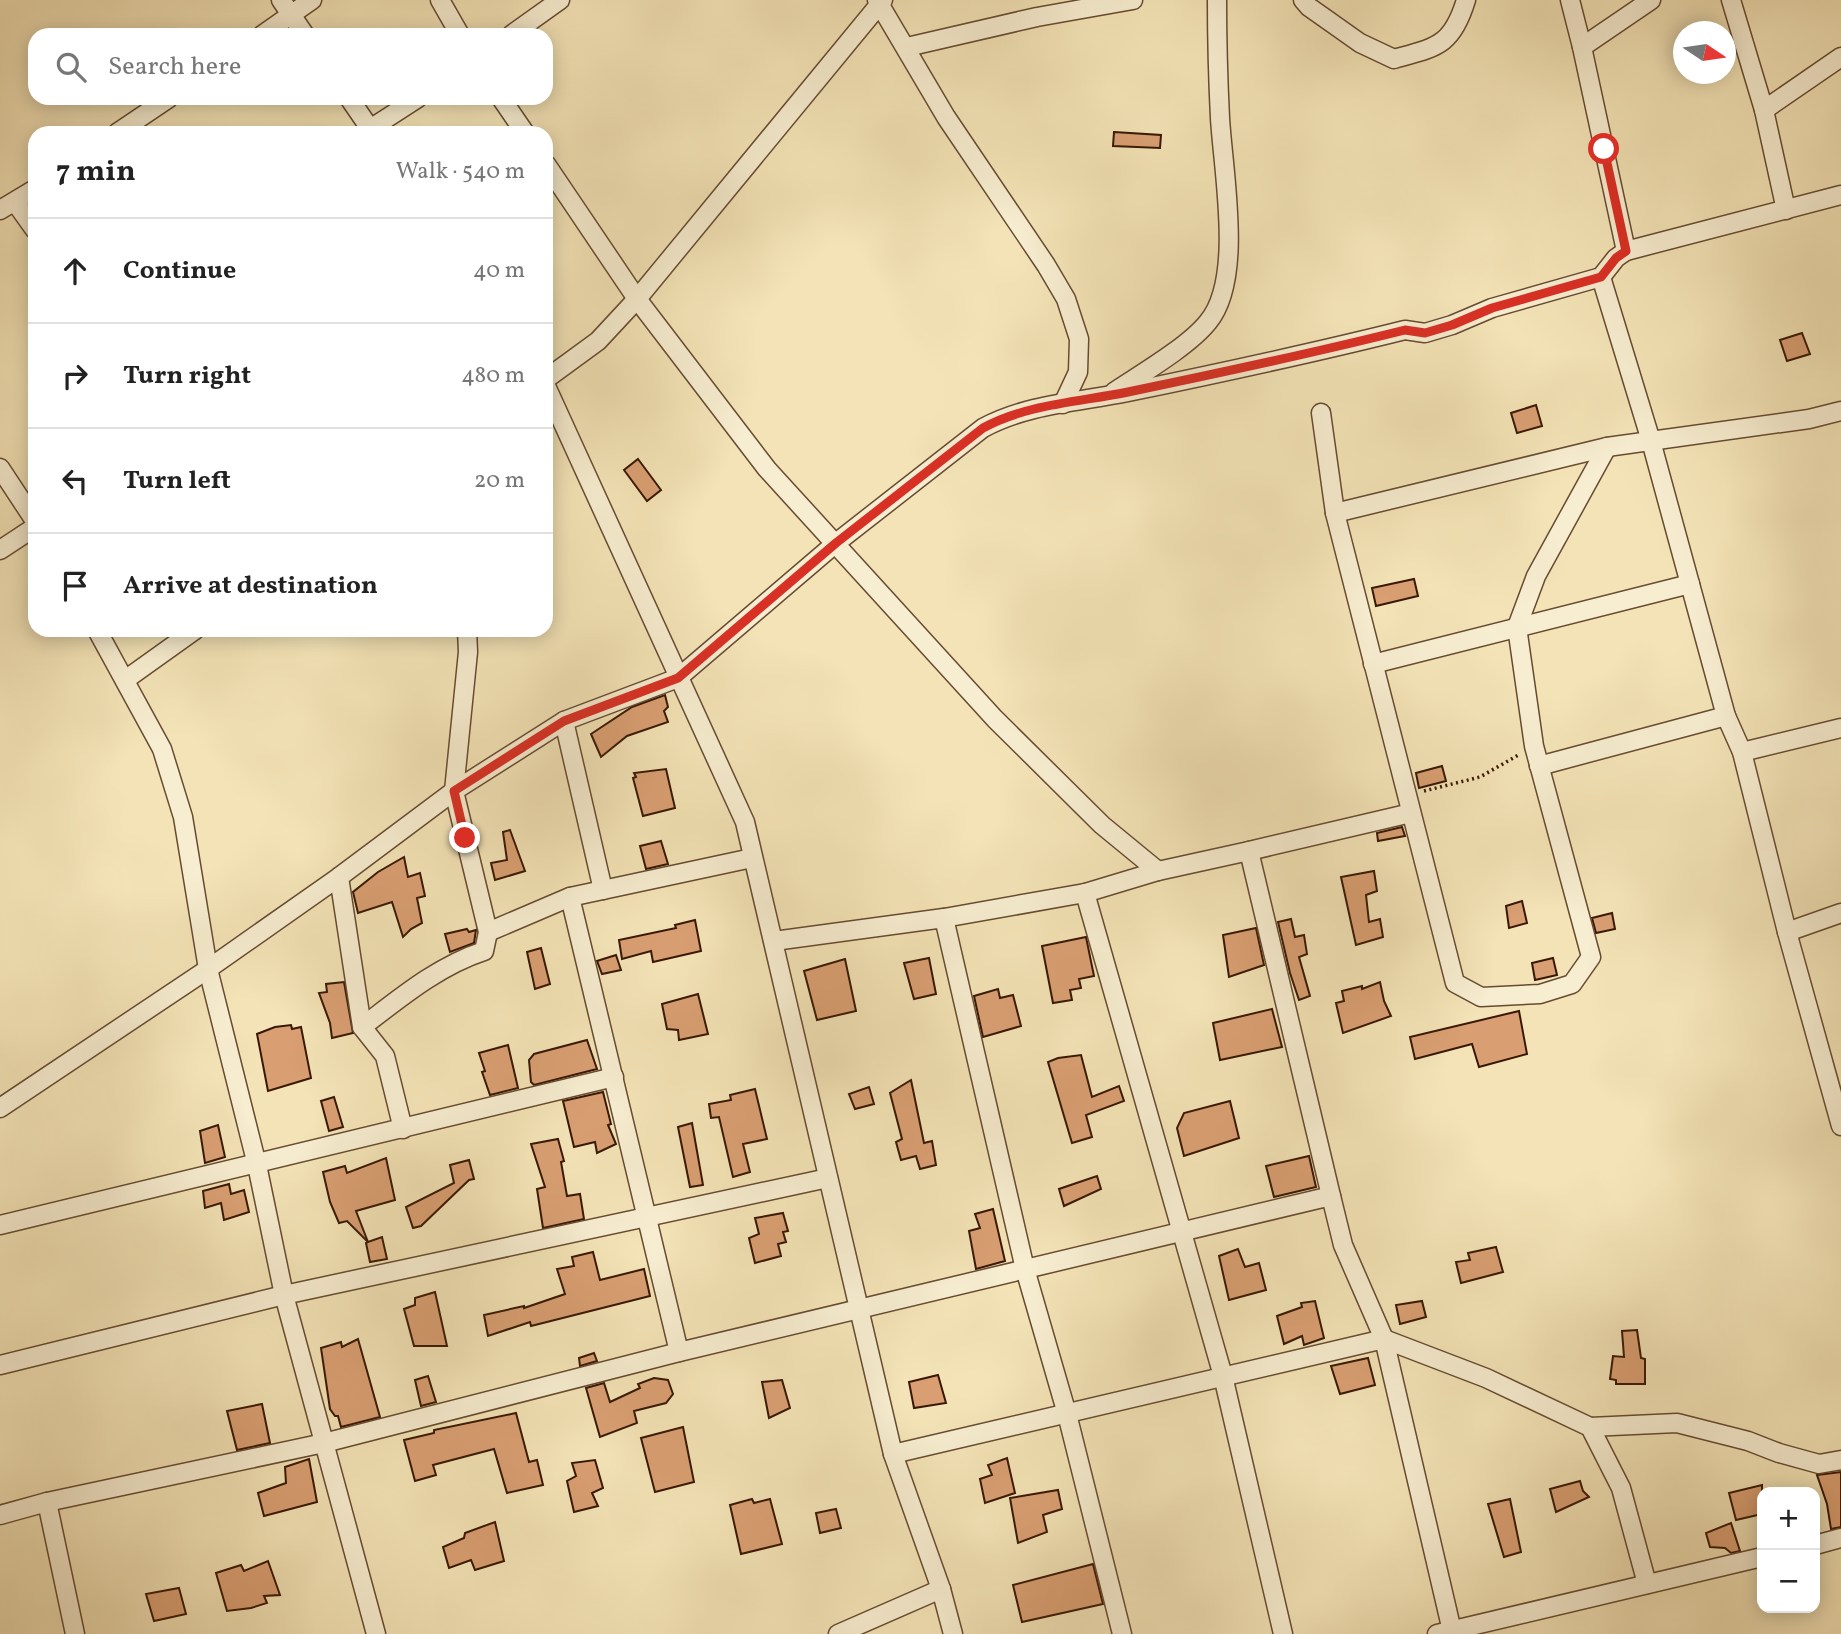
<!DOCTYPE html>
<html lang="en">
<head>
<meta charset="utf-8">
<style>
  :root { --surface:#fff; --page:#f2f2f2; --text:#222; --muted:#767676; --line:#e0e0e0 }
  body { margin:0; font-family:Vollkorn,serif; background:var(--page); color:var(--text) }
  .controls { position:absolute; right:21px; bottom:21px; display:grid; overflow:hidden; border-radius:14px; box-shadow:0 4px 18px #0003 }
  .controls button { width:63px; height:63px; display:grid; place-items:center; padding:0; border:0; border-bottom:2px solid var(--line); background:var(--surface); color:var(--text); font:35px sans-serif }
  .compass { position:absolute; left:1673px; top:21px; width:63px; height:63px; border-radius:50%; background:var(--surface); box-shadow:0 4px 18px #0003; rotate:103deg }
  .stop { position:absolute; width:21px; height:21px; margin:-16px; border:5px solid #d93025; border-radius:50%; background:#fff }
  .stop.end { background:#d93025; border-color:#fff; box-shadow:0 2px 7px #0008 }
  .list { margin:0; padding:0; list-style:none }
  h2 { display:flex; justify-content:space-between; align-items:center; height:91px; margin:0; padding:0 28px; font-size:30px }
  h2 small { font-size:23px; font-weight:400; color:var(--muted) }
  .list li { display:grid; grid-template-columns:46px 1fr auto; gap:21px; align-items:center; box-sizing:border-box; height:105px; padding:0 28px; border-top:2px solid var(--line) }
  .list b { display:block; font-size:26px; white-space:nowrap }
  .list em { font-size:23px; font-style:normal; color:var(--muted) }
  .icon { flex:none; width:38px; height:38px; fill:none; stroke:currentColor; stroke-width:2; stroke-linecap:round; stroke-linejoin:round }
  .map { position:relative; flex:none; width:1841px; height:1634px; overflow:hidden }
  .search { position:absolute; background:var(--surface); box-shadow:0 4px 18px #0003; left:28px; top:28px; width:525px; height:77px; display:flex; align-items:center; gap:18px; box-sizing:border-box; padding:0 24px; border-radius:21px; color:var(--muted); font-size:26px }
  .panel { position:absolute; background:var(--surface); box-shadow:0 4px 18px #0003; left:28px; top:126px; width:525px; height:511px; border-radius:21px }
  .map>svg:first-child { display:block }
  .building { fill:#d99f72; stroke:#381805; stroke-width:2 }
  .lines { fill:none; stroke-linecap:round; stroke-linejoin:round }
  .minor-casing { stroke:#674b31; stroke-width:21 }
  .path { stroke:#381805; stroke-width:3.5; stroke-dasharray:2 3.5; stroke-linecap:butt }
  .minor { stroke:#f7edd0; stroke-width:18 }
  .route { stroke:#d93025; stroke-width:9 }
</style>
</head>
<body>
<div class="map">
<svg width="1841" height="1634" viewBox="0 0 1841 1634">
  <rect width="100%" height="100%" fill="#f3e3b6"/>
  <filter id="stains"><feTurbulence type="fractalNoise" baseFrequency=".00286" numOctaves="4"/><feColorMatrix values="0 0 0 0 .2 0 0 0 0 .09 0 0 0 0 .02 0 0 0 .5 -.17"/></filter>
  <radialGradient id="worn" r=".72"><stop offset=".6" stop-color="#630" stop-opacity="0"/><stop offset="1" stop-color="#630" stop-opacity=".3"/></radialGradient>
  <g class="building">
    <polygon points="1114,132 1161,135 1160,148 1113,146"/>
    <polygon points="1802,333 1810,354 1787,361 1780,340"/>
    <polygon points="1536,405 1542,426 1517,433 1511,413"/>
    <polygon points="638,459 661,490 647,501 624,470"/>
    <polygon points="1414,579 1418,596 1376,606 1372,588"/>
    <polygon points="665,695 668,707 664,711 668,722 627,736 601,757 591,734 632,707"/>
    <polygon points="1442,766 1446,781 1419,788 1416,773"/>
    <polygon points="666,769 675,808 643,816 633,778 636,777 634,773"/>
    <polygon points="1402,827 1405,836 1378,841 1377,833"/>
    <polygon points="510,830 525,871 495,880 491,863 507,860 503,832"/>
    <polygon points="661,841 668,864 646,869 640,846"/>
    <polygon points="404,857 408,877 420,873 425,896 417,898 422,923 411,929 403,937 392,902 358,913 353,892 378,872"/>
    <polygon points="1374,871 1377,891 1366,895 1369,922 1380,919 1383,937 1356,945 1341,877"/>
    <polygon points="1522,901 1527,923 1509,928 1506,906"/>
    <polygon points="1612,913 1615,929 1596,933 1592,918"/>
    <polygon points="1291,919 1295,937 1304,935 1307,954 1299,957 1310,996 1299,1000 1290,973 1278,922"/>
    <polygon points="695,920 701,951 653,962 651,951 622,959 619,940 676,928 675,925"/>
    <polygon points="1256,928 1264,965 1229,977 1223,935"/>
    <polygon points="467,929 469,932 476,930 474,943 450,952 445,934"/>
    <polygon points="1086,937 1094,976 1079,979 1081,988 1070,990 1072,1000 1053,1003 1042,946"/>
    <polygon points="541,948 550,984 535,989 527,952"/>
    <polygon points="616,955 621,970 602,974 597,961"/>
    <polygon points="929,958 936,994 914,999 904,963"/>
    <polygon points="1553,958 1557,975 1535,980 1532,963"/>
    <polygon points="845,959 856,1011 817,1020 804,971"/>
    <polygon points="344,982 353,1033 332,1038 330,1023 319,993 327,992 326,984"/>
    <polygon points="1380,982 1384,1001 1391,1016 1343,1033 1336,1003 1344,1001 1342,991 1362,986 1362,989"/>
    <polygon points="998,989 1000,998 1013,995 1021,1026 983,1037 974,996"/>
    <polygon points="698,994 708,1034 679,1040 678,1030 667,1029 662,1004"/>
    <polygon points="1272,1009 1282,1047 1220,1060 1213,1023"/>
    <polygon points="1519,1011 1527,1054 1479,1067 1472,1044 1415,1059 1410,1037"/>
    <polygon points="291,1025 292,1029 301,1027 311,1078 268,1091 257,1034 275,1027"/>
    <polygon points="587,1040 597,1069 534,1085 531,1082 529,1060 534,1054"/>
    <polygon points="508,1045 518,1088 490,1095 482,1072 485,1071 479,1053"/>
    <polygon points="1081,1055 1092,1097 1119,1086 1124,1101 1086,1115 1092,1137 1072,1143 1048,1062 1058,1058"/>
    <polygon points="911,1080 924,1143 932,1141 936,1165 920,1169 916,1156 901,1160 896,1142 902,1139 890,1093"/>
    <polygon points="869,1087 874,1104 855,1109 849,1094"/>
    <polygon points="755,1089 767,1139 743,1144 750,1172 733,1177 719,1117 711,1118 709,1104 731,1100 730,1095"/>
    <polygon points="603,1092 611,1124 608,1125 616,1144 597,1153 595,1142 574,1147 563,1101"/>
    <polygon points="334,1097 343,1127 329,1131 321,1101"/>
    <polygon points="1230,1101 1239,1138 1184,1156 1177,1128 1184,1113"/>
    <polygon points="692,1123 703,1185 690,1187 678,1127"/>
    <polygon points="218,1125 225,1157 205,1163 200,1131"/>
    <polygon points="558,1139 564,1161 561,1162 567,1196 580,1194 584,1219 543,1228 537,1189 545,1187 531,1144"/>
    <polygon points="1309,1156 1316,1187 1274,1197 1266,1166"/>
    <polygon points="386,1158 395,1200 356,1211 368,1242 382,1237 387,1259 370,1262 366,1243 368,1242 347,1221 339,1223 330,1202 323,1172 345,1166 347,1173"/>
    <polygon points="469,1160 474,1179 469,1180 421,1226 413,1228 406,1207 454,1183 450,1165"/>
    <polygon points="1097,1176 1101,1189 1064,1206 1059,1189"/>
    <polygon points="229,1184 231,1194 244,1190 249,1212 224,1220 221,1203 205,1208 203,1191"/>
    <polygon points="993,1209 1005,1261 976,1269 969,1231 980,1228 975,1214"/>
    <polygon points="783,1213 788,1231 783,1232 786,1242 778,1244 781,1256 755,1263 749,1238 759,1234 755,1218"/>
    <polygon points="1496,1247 1503,1272 1461,1283 1456,1262 1470,1260 1468,1253"/>
    <polygon points="1238,1249 1245,1267 1259,1263 1266,1290 1229,1300 1219,1256"/>
    <polygon points="593,1252 600,1280 644,1269 650,1296 531,1326 530,1322 488,1336 484,1315 524,1306 524,1308 565,1294 557,1269 574,1266 572,1257"/>
    <polygon points="435,1292 447,1346 414,1346 404,1309 415,1305 415,1298"/>
    <polygon points="1315,1301 1324,1338 1304,1345 1302,1336 1284,1344 1277,1316 1302,1307 1301,1303"/>
    <polygon points="1422,1301 1426,1317 1400,1324 1396,1305"/>
    <polygon points="1637,1330 1641,1358 1645,1359 1645,1384 1616,1384 1616,1380 1610,1379 1613,1356 1624,1357 1622,1331"/>
    <polygon points="358,1339 380,1417 341,1427 338,1416 335,1416 330,1409 321,1348 341,1342 342,1347"/>
    <polygon points="594,1353 597,1361 580,1366 579,1358"/>
    <polygon points="1368,1358 1375,1385 1340,1394 1331,1366"/>
    <polygon points="938,1375 946,1403 914,1408 909,1382"/>
    <polygon points="428,1376 436,1402 421,1406 415,1380"/>
    <polygon points="654,1378 668,1380 673,1394 666,1403 634,1411 637,1423 600,1437 586,1388 604,1383 610,1402 640,1388 638,1384"/>
    <polygon points="782,1380 790,1408 769,1418 762,1382"/>
    <polygon points="262,1404 270,1443 237,1450 227,1411"/>
    <polygon points="516,1413 529,1462 537,1460 543,1485 507,1493 494,1449 433,1465 436,1475 415,1481 404,1440 434,1433 434,1430"/>
    <polygon points="683,1427 694,1482 655,1492 641,1438"/>
    <polygon points="1007,1458 1015,1493 985,1503 980,1479 992,1475 988,1465"/>
    <polygon points="309,1459 317,1502 264,1516 258,1493 286,1483 285,1467"/>
    <polygon points="595,1460 603,1488 592,1493 598,1506 574,1512 567,1481 576,1476 572,1463"/>
    <polygon points="1841,1472 1841,1527 1831,1529 1827,1504 1817,1475"/>
    <polygon points="1580,1481 1583,1491 1589,1497 1556,1512 1550,1489"/>
    <polygon points="1762,1485 1762,1514 1736,1520 1729,1493"/>
    <polygon points="1058,1490 1062,1509 1043,1515 1047,1532 1018,1543 1010,1498"/>
    <polygon points="752,1499 754,1503 770,1499 782,1544 741,1554 730,1505"/>
    <polygon points="1510,1499 1521,1552 1504,1557 1488,1504"/>
    <polygon points="836,1509 841,1528 820,1533 816,1513"/>
    <polygon points="495,1522 504,1561 475,1570 471,1560 449,1568 443,1547 464,1538 465,1533"/>
    <polygon points="1731,1523 1740,1551 1731,1553 1725,1548 1710,1547 1706,1533"/>
    <polygon points="268,1561 280,1595 264,1596 267,1603 251,1608 227,1611 216,1573 241,1565 244,1571"/>
    <polygon points="1093,1564 1103,1604 1022,1622 1013,1585"/>
    <polygon points="179,1588 186,1614 154,1621 146,1594"/>
  </g>
  <g class="lines">
    <defs>
      <g id="minor">
        <polyline points="281,0 305,35"/>
        <polyline points="440,0 460,35"/>
        <polyline points="877,0 946,117 1046,265 1066,299 1079,339 1078,372 1063,404"/>
        <path d="M1303 0 1309 7 1360 43 1394 59C1437 47 1452 46 1466 0"/>
        <polyline points="1570,0 1582,47 1626,251"/>
        <polyline points="1731,0 1764,110 1786,210"/>
        <polyline points="262,35 312,0"/>
        <polyline points="511,35 560,0"/>
        <polyline points="907,47 1037,17 1133,0"/>
        <polyline points="1582,47 1651,0"/>
        <polyline points="349,98 373,133"/>
        <polyline points="501,98 525,133"/>
        <polyline points="1764,110 1841,57"/>
        <polyline points="370,129 418,98"/>
        <polyline points="117,133 169,98"/>
        <polyline points="546,164 637,299 767,469 995,719 1102,825 1158,871 1249,851 1331,1196"/>
        <polyline points="15,202 35,230"/>
        <polyline points="0,210 35,189"/>
        <polyline points="1601,277 1651,441 1726,716 1742,752 1787,932 1841,1126"/>
        <polyline points="546,379 598,341 637,299 883,0"/>
        <polyline points="546,386 745,822 893,1454 941,1589 953,1634"/>
        <path d="M1114 392C1141 374 1189 346 1208 322 1244 279 1223 172 1220 118 1218 78 1217 39 1217 0"/>
        <polyline points="1321,413 1335,513 1455,983 1481,997 1540,994 1572,984 1591,957 1534,746 1517,627 1536,576 1607,447"/>
        <polyline points="0,468 35,521"/>
        <polyline points="1335,513 1607,447 1809,419 1841,411"/>
        <polyline points="0,550 35,527"/>
        <polyline points="97,630 162,749 183,817 208,969 257,1165 284,1295 376,1634"/>
        <polyline points="1373,664 1690,584"/>
        <polyline points="125,680 195,630"/>
        <polyline points="564,721 603,890"/>
        <polyline points="1742,752 1841,728"/>
        <polyline points="1539,766 1726,716"/>
        <polyline points="1249,851 1411,813"/>
        <polyline points="339,877 362,1027 385,1056 403,1129"/>
        <polyline points="1085,893 1223,1376 1283,1634"/>
        <polyline points="570,897 679,1352"/>
        <polyline points="944,918 1085,893 1158,871"/>
        <polyline points="488,932 570,897 752,858"/>
        <polyline points="1787,932 1841,913"/>
        <polyline points="774,941 944,918 1025,1269 1067,1414 1122,1634"/>
        <path d="M362 1027C400 998 438 966 484 951L488 932 454 791 468 652 467 630"/>
        <path d="M0 1108 208 969 339 877 454 791 564 721 678 678 836 543 983 428C1027 404 1079 402 1128 392 1220 373 1313 353 1405 330L1425 333 1452 325 1492 308 1601 277 1616 258 1626 251 1841 195"/>
        <polyline points="0,1225 614,1077"/>
        <polyline points="0,1365 284,1295 828,1178"/>
        <polyline points="1590,1427 1677,1423 1748,1441 1779,1453 1819,1464 1841,1460"/>
        <polyline points="893,1454 1384,1339 1486,1378 1590,1427 1621,1488 1647,1584"/>
        <polyline points="47,1502 75,1634"/>
        <polyline points="0,1515 47,1502 324,1443 679,1352 1331,1196 1343,1245 1384,1339 1452,1631"/>
        <polyline points="1815,1545 1841,1538"/>
        <polyline points="838,1634 941,1589"/>
        <polyline points="1437,1634 1762,1557"/>
      </g>
    </defs>
    <use href="#minor" class="minor-casing"/>
    <polyline class="path" points="1424,791 1480,777 1520,754"/>
    <use href="#minor" class="minor"/>
  </g>
  <g class="lines">
    <path class="route" d="M465 838 454 791 564 721 678 678 836 543 983 428C1027 404 1079 402 1128 392 1220 373 1313 353 1405 330L1425 333 1452 325 1492 308 1601 277 1616 258 1626 251 1604 149"/>
  </g>
  <rect width="100%" height="100%" filter="url(#stains)"/>
  <rect width="100%" height="100%" fill="url(#worn)"/>
</svg>
<div class="controls">
<button>+</button>
<button>−</button>
</div>
<svg class="compass" viewBox="-18 -18 36 36"><path d="M0-13l5 13h-10z" fill="#e53935"/><path d="M0 13l5-13h-10z" fill="#767676"/></svg>
<div class="stop" style="left:1604px;top:149px"></div>
<div class="stop end" style="left:465px;top:838px"></div>
<div class="search"><svg class="icon" aria-label="search" viewBox="0 0 24 24"><circle cx="10" cy="10" r="6"/><path d="M15 15l6 6"/></svg>Search here</div>
<section class="panel">
<h2>7 min<small>Walk · 540 m</small></h2>
<ul class="list">
<li><svg class="icon" aria-label="ahead" viewBox="0 0 24 24"><path d="M12 20V5M6 11l6-6 6 6"/></svg><div><b>Continue</b></div><em>40 m</em></li>
<li><svg class="icon" aria-label="right" viewBox="0 0 24 24"><path d="M7 20v-9h11M14 6l5 5-5 5"/></svg><div><b>Turn right</b></div><em>480 m</em></li>
<li><svg class="icon" aria-label="left" viewBox="0 0 24 24"><path d="M17 20v-9H6M10 6l-5 5 5 5"/></svg><div><b>Turn left</b></div><em>20 m</em></li>
<li><svg class="icon" aria-label="arrive" viewBox="0 0 24 24"><path d="M6 21V4h12l-3 4 3 4H6"/></svg><div><b>Arrive at destination</b></div></li>
</ul>
</section>
</div>
</body>
</html>
